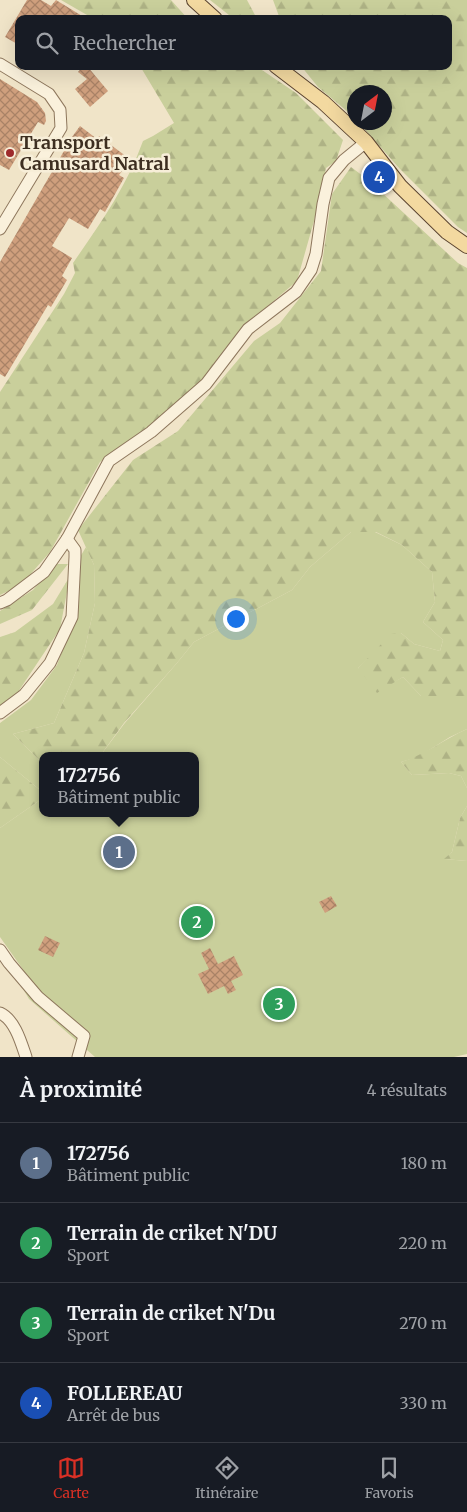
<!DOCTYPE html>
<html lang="fr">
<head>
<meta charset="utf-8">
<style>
  :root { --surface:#171b24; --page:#242831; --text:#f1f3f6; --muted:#9ea1a6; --line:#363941; --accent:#d93025 }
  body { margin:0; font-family:Merriweather,serif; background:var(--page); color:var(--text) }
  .compass { position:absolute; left:347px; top:85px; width:45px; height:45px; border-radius:50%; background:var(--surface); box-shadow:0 5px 20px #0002; rotate:32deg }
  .you { position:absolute; left:235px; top:618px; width:18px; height:18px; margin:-12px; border:4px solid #fff; border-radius:50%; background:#1a73e8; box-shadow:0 0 0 8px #1a73e833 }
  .badge { display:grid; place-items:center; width:32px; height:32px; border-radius:50%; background:var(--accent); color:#fff; font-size:16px; font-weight:700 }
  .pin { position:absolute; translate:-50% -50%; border:2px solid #fff; box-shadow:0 1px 5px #0006 }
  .popup { position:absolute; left:39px; top:752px; width:160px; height:65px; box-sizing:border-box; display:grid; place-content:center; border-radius:10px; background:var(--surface); filter:drop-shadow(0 1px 4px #0005); font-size:16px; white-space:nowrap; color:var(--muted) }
  .popup b { font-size:19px; color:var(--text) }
  .popup::after { content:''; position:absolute; left:50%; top:100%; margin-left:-10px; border:10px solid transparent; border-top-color:var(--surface) }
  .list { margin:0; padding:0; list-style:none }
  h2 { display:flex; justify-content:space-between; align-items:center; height:65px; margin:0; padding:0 20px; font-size:21px }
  h2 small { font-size:16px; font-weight:400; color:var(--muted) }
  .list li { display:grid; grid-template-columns:32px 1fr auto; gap:15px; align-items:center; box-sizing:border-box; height:80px; padding:0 20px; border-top:1px solid var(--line) }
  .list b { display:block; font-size:19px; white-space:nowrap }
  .list p { margin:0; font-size:16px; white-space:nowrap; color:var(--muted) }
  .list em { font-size:16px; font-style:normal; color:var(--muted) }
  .icon { flex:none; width:28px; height:28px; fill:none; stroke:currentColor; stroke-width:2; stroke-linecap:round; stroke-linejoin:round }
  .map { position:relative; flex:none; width:467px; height:1057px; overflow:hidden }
  .search { position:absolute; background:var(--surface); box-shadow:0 5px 20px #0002; left:15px; right:15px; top:15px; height:55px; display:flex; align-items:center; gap:12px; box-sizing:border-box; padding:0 18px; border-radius:10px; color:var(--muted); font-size:19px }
  .sheet { height:385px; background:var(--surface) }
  nav { display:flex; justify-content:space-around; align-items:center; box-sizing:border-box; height:70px; border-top:1px solid var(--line); background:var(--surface); font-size:14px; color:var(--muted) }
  nav a { display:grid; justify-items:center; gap:2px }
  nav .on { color:var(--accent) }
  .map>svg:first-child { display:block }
  .green { fill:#c9cf9b }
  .forest { fill:url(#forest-firs) }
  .building { fill:url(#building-cross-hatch) }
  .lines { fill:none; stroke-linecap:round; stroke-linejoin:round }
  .minor-casing { stroke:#8d765c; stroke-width:13 }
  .major-casing { stroke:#5b4430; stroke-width:16 }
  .minor { stroke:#faf1dc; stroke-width:11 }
  .major { stroke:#f3d9a0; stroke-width:14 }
  .poi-dot { fill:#9e2a2b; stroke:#f7eed8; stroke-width:2 }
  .labels { text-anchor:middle; stroke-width:5; stroke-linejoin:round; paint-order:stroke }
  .poi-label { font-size:18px; font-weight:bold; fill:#3d2e20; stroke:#f7eed8; text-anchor:start }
</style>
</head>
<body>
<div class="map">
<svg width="467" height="1057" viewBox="0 0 467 1057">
  <defs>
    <pattern id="forest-firs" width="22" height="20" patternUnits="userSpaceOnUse" patternTransform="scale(1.25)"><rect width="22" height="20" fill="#c9cf9b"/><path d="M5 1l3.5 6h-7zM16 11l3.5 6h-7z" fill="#aeb285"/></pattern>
    <pattern id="building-cross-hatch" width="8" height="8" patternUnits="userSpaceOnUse" patternTransform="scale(1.25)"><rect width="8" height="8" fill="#cf9f7d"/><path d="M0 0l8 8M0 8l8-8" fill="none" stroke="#a98266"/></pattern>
  </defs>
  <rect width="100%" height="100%" fill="#f0e4c8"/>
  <polygon class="green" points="351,532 375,532 402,545 432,572 435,602 423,622 443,640 440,651 414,644 401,633 372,655 358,668 392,683 403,677 421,696 467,696 467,729 450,737 418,757 401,762 412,775 449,773 461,776 467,788 467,806 460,818 452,852 445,859 467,861 467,1054 454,1057 95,1057 29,999 20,984 24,971 0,937 0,828 43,798 40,790 0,757 0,723 31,700 57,665 79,606 80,557 86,547 94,565 95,603 84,653 54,723 13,734 43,764 43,813 195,813 195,756 100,756 124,724 177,663 194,642 292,590 310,567"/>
  <g class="forest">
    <polygon points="61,0 171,0 188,19 94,19"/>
    <polygon points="210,0 247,0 257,19 234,19"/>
    <polygon points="273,0 467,0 467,233 458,227 400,169 359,123 384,122 384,92 354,92 354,117 318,87 301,66 448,66 448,19 280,19"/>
    <path d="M140 66H256L296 93 343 140 336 161 326 168 314 221 297 281 243 327 196 393 100 462 50 552 21 585 0 595V392L64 294 75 273 73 263C100 224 127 186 143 141L153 136 174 123Z"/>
    <polygon points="351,167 367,179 458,263 467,268 467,696 421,696 403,677 377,693 358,668 391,634 401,633 414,644 440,651 443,640 423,622 435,602 432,572 402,545 376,532 351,532 310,567 292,590 194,642 177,663 124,723 100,756 43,756 43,764 13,734 54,723 84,653 95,603 94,565 78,530 133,460 178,431 254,341 280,323 321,271 332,194"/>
    <polygon points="56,564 68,564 32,610 0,624 0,611 33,590"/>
    <polygon points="70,576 60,629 16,695 0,706 0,637 15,632 53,604"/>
    <path d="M467 729V788L461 776 449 773 412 775 401 762C425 755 444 739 467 729Z"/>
    <polygon points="0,757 40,790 43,798 0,828"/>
    <polygon points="467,806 467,861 444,859 452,852 460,818"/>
  </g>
  <g class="building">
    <polygon points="27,0 41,0 51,6 56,0 87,19 19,19 19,45 5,37"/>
    <polygon points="83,66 87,66 108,91 90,107 75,89 87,79 78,72"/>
    <polygon points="0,79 37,102 45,113 46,121 44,125 38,122 9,170 0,165"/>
    <polygon points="80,126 97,139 99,136 131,160 119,175 124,178 105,212 100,209 88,229 69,218 52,246 72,258 62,276 67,280 51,307 48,305 5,377 0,374 0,262 72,137"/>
    <polygon points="331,896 337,906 325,913 319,902"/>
    <polygon points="45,936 60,943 53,957 38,950"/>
    <polygon points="210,948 218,964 234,956 243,975 231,981 236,990 228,994 224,986 208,994 198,974 209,969 201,953"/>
  </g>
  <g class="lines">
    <defs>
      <g id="minor">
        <polyline points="0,64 49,94 60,110 61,128 0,229"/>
        <polyline points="0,603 7,600 44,572 67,539 109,461 151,432 206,384 248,329 296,292 311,270 316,254 323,204 329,178 344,160 366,142"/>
        <polyline points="0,713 24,695 50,663 72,617 75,557 75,550 67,539"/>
        <polyline points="0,950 9,963 38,997 84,1036 78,1057"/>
        <path d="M0 1013C15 1020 21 1042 26 1057"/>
      </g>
      <g id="major">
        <polyline points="194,0 215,19"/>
        <polyline points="276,66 323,102 366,142 400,186 447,232 467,246"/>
      </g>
    </defs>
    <use href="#minor" class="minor-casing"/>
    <use href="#major" class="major-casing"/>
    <use href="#minor" class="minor"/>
    <use href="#major" class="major"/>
  </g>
  <circle class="poi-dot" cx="10" cy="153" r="5"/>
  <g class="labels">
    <g class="poi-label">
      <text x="20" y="149">Transport<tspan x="20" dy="21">Camusard Natral</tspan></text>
    </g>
  </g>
</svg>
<svg class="compass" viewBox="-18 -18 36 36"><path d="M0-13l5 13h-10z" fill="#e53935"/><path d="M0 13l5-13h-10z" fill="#9ea1a6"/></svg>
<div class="you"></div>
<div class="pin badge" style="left:119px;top:852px;background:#5c6f8a">1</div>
<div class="popup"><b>172756</b>Bâtiment public</div>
<div class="pin badge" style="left:197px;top:922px;background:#2e9e5b">2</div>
<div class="pin badge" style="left:279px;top:1004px;background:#2e9e5b">3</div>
<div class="pin badge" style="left:379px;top:177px;background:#1a4fb4">4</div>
<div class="search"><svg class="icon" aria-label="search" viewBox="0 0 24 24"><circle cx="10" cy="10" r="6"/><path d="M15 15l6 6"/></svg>Rechercher</div>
</div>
<section class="sheet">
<h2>À proximité<small>4 résultats</small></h2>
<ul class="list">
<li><span class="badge" style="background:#5c6f8a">1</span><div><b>172756</b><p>Bâtiment public</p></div><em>180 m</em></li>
<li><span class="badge" style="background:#2e9e5b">2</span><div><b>Terrain de criket N'DU</b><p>Sport</p></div><em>220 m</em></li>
<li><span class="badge" style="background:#2e9e5b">3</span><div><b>Terrain de criket N'Du</b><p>Sport</p></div><em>270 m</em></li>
<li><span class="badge" style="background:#1a4fb4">4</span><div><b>FOLLEREAU</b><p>Arrêt de bus</p></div><em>330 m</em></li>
</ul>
</section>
<nav>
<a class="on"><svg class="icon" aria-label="map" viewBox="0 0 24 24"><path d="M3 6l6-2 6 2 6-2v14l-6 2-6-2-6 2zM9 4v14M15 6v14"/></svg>Carte</a>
<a><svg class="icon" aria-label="directions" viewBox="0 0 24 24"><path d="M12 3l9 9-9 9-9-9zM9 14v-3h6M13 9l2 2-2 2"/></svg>Itinéraire</a>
<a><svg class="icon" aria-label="saved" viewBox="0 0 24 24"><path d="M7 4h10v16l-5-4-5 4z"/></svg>Favoris</a>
</nav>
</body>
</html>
